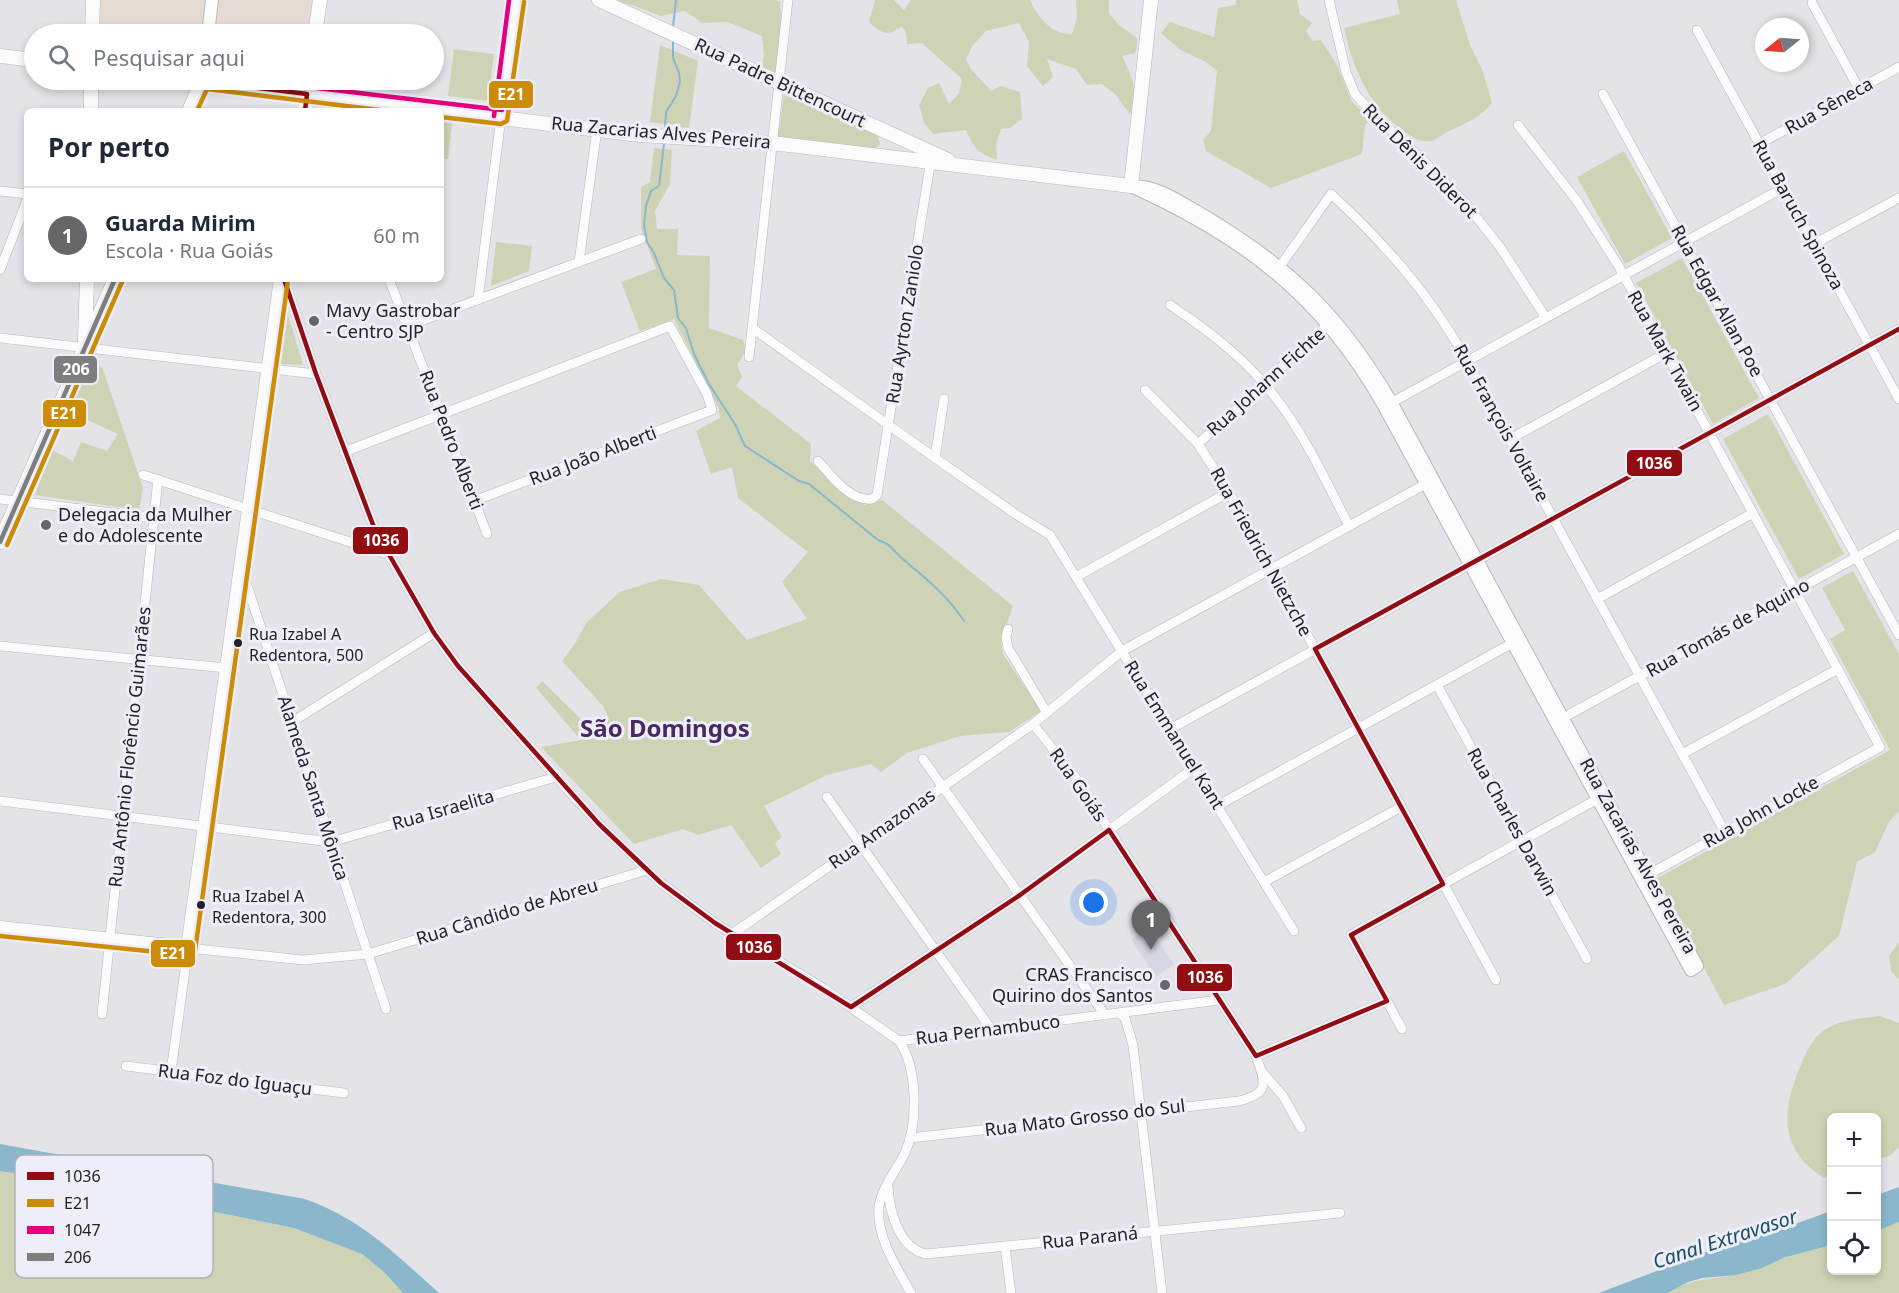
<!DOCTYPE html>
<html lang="pt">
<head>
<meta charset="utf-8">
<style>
  :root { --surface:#fff; --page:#f2f2f3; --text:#1f2937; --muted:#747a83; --line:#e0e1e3; --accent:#66666a }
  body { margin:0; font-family:"Noto Sans",sans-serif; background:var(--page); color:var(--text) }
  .controls { position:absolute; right:18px; bottom:18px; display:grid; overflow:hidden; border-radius:9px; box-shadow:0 3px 9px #0003 }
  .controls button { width:54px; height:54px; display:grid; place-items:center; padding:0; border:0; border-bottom:2px solid var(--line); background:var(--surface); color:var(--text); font:30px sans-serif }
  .compass { position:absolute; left:1755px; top:18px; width:54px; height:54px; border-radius:50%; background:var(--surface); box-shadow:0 3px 9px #0003; rotate:253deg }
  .you { position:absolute; left:1094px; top:903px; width:21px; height:21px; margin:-15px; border:4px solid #fff; border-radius:50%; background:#1a73e8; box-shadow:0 0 0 9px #1a73e833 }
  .badge { display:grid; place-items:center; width:39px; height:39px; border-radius:50%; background:var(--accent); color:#fff; font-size:20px; font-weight:700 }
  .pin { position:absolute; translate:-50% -50px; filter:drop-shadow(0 2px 3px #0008) }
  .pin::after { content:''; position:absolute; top:32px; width:21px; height:18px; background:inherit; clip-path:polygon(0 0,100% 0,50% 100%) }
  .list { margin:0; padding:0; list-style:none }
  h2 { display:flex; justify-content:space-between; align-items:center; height:78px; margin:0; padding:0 24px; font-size:26px }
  h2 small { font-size:20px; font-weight:400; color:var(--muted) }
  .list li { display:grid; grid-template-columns:39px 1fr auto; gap:18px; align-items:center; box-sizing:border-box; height:96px; padding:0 24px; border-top:2px solid var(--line) }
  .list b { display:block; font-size:22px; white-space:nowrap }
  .list p { margin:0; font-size:20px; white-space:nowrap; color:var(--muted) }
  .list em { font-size:20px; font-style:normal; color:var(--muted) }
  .icon { flex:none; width:33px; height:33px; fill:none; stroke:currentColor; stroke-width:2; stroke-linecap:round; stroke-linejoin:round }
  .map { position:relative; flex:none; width:1899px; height:1293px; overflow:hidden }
  .search { position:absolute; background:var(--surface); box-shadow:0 3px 9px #0003; left:24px; top:24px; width:420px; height:66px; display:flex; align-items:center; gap:15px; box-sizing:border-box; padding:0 21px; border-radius:33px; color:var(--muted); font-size:22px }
  .panel { position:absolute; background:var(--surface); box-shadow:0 3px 9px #0003; left:24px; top:108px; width:420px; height:174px; border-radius:9px }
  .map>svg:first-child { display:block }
  .commercial { fill:#e6dad5 }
  .built { fill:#d7d7e3 }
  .green { fill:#ced3b6 }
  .water { fill:#8ab7cc }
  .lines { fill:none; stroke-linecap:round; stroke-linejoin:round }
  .stream { stroke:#8ab7cc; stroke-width:2 }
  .minor-casing { stroke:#b7b7bb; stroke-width:10 }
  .tertiary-casing { stroke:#b7b7bb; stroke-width:14 }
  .secondary-casing { stroke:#b7b7bb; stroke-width:15 }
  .minor { stroke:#fbfbfc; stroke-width:9 }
  .tertiary { stroke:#fbfbfc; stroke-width:12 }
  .secondary { stroke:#fbfbfc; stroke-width:14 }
  .bus-1-casing { stroke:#edeef8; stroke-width:9 }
  .bus-2-casing { stroke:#edeef8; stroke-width:9 }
  .bus-3-casing { stroke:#edeef8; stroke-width:9 }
  .bus-4-casing { stroke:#edeef8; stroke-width:9 }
  .bus-1 { stroke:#910d11; stroke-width:4.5 }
  .bus-2 { stroke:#cc8c08; stroke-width:4.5 }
  .bus-3 { stroke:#e5007d; stroke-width:4.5 }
  .bus-4 { stroke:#7e7e7e; stroke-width:4.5 }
  .poi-dot { fill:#66666a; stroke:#edeef8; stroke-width:2 }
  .bus-dot { fill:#222326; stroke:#edeef8; stroke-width:2 }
  .labels { text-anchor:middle; stroke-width:6; stroke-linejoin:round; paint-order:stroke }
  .bus-label { font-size:16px; fill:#222326; stroke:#edeef8; text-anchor:start }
  .street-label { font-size:18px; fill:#222326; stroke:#edeef8 }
  .poi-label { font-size:18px; fill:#222326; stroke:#edeef8; text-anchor:start }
  .water-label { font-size:20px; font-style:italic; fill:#1c5065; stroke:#edeef8 }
  .district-label { font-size:24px; font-weight:bold; fill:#482962; stroke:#edeef8 }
  .key { fill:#edeef8; stroke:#b0b1b9; stroke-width:1.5 }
  .key-label { font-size:16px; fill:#222326 }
  .line-badge { stroke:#edeef8; stroke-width:2 }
  .badge-label { font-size:16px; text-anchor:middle; font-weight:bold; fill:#fff }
</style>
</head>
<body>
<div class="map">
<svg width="1899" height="1293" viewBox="0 0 1899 1293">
  <rect width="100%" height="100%" fill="#e3e3e8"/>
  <polygon class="commercial" points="89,0 313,0 308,34 89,34"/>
  <polygon class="built" points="1149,927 1174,964 1156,977 1131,939"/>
  <g class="green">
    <polygon points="609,0 774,0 780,2 781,20 777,77 761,74 764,55 762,36 728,22 702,23 685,11 661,16 632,5"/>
    <path d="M875 0H894L904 10 911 0H1030C1038 18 1052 35 1072 34L1077 18 1076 0H1109V14L1119 25 1137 38V47L1135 53 1122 56C1133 79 1139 90 1130 114L1115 94 1102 84 1087 85 1076 69 1047 59 1053 77 1043 86 1027 66 1029 42 1019 23 986 31 973 45 966 59 970 68 991 91 1001 86 1020 92 1022 119 1010 128 1001 129 996 144 997 159C979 156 973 146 966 130L933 134 924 123 919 105 928 88 939 83 949 104 959 93 962 79 922 43 907 44 906 33 902 26C887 37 882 34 869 22Z"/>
    <polygon points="1236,0 1297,0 1300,14 1312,23 1306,31 1313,41 1321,40 1337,65 1352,102 1371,119 1365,125 1362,154 1271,188 1206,151 1203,140 1211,131 1217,71 1206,62 1179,49 1161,33 1170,22 1214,37 1218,8 1236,5"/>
    <path d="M1397 0H1456L1470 45 1483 72 1492 103C1481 117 1467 123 1451 130 1445 133 1437 139 1431 141 1419 143 1410 136 1402 130 1368 104 1353 69 1344 28L1400 14Z"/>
    <polygon points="660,45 698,61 689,128 650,122"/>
    <polygon points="454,49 494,54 488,101 448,96"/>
    <polygon points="784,94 878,136 880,144 874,150 778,139"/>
    <polygon points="441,122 452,123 448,159 441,158"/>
    <polygon points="654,148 672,150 670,184 655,211 657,229 678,229 677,255 710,256 709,328 743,340 746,351 737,365 742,377 736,386 811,444 810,461 851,500 865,505 882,500 1013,606 1001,642 1003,654 1041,711 1009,732 960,736 907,753 881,772 871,764 827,775 764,806 782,837 775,843 781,854 761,868 731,825 698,835 683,829 634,844 541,747 581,740 536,688 542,681 586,724 596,727 604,722 608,716 603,706 562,661 576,642 586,623 620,592 661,579 699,585 747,640 807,619 782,582 808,552 738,498 732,467 711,474 696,431 720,418 719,409 674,319 640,331 621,282 656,269 641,228 641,187 650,182"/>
    <polygon points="1624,151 1672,238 1625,264 1577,177"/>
    <polygon points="496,242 532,246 529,271 491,286"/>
    <polygon points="1682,258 1759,398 1713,424 1636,283"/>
    <polygon points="286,308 303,365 280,364"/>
    <polygon points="90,363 102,367 143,488 139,510 35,495 52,450 73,461 81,442 107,451 118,434 70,412"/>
    <polygon points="1768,414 1844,554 1799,579 1723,439"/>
    <polygon points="1853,571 1899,654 1899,811 1889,822 1875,852 1857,862 1839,936 1785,984 1724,1005 1656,879 1890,750 1830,639 1845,630 1822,588"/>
    <polygon points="1899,942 1899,980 1891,971 1889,956"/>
    <path d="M1880 1016 1899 1023V1147L1891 1155 1877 1160 1876 1118H1832L1831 1175 1824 1178C1781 1151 1781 1115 1798 1072 1804 1058 1810 1041 1822 1032 1837 1020 1861 1018 1880 1016Z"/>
    <polygon points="0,1171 27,1175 89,1191 210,1211 294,1228 362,1254 385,1273 403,1293 0,1293"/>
    <path d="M1899 1222V1293H1667C1696 1276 1709 1281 1738 1274 1754 1271 1767 1264 1782 1259 1798 1253 1815 1250 1831 1245L1832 1270H1876L1877 1231Z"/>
  </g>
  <g class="water">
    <path d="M0 1144 305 1199C363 1220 394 1253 439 1293H403L385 1273 362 1254 294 1228 210 1211 89 1191 27 1175 0 1171Z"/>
    <polygon points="1899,1187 1899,1222 1877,1231 1877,1195"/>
    <polygon points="1831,1211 1831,1245 1783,1258 1762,1268 1736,1275 1703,1278 1688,1282 1667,1293 1599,1293 1722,1246 1765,1235"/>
  </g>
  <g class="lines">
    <g class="stream">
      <polyline points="673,27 676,0"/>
      <polyline points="665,129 666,112 676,96 680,82 679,73 673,58 673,39"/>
      <path d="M664 144 659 186 651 191 646 206 644 225 647 242 654 253 664 278 674 290 678 318 686 328 694 354 709 384 735 424 745 446 799 481 809 484 878 540C891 544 894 552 904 560 927 580 947 595 964 621"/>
    </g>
    <defs>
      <g id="minor">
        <polyline points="1329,0 1346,72 1355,94 1372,113 1420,157 1466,204 1500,247 1546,318"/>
        <polyline points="1812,3 1859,89"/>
        <polyline points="1697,30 1899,399"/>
        <polyline points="1603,94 1899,635"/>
        <polyline points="1518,125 1577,201 1618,265 1880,747 1644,877"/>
        <polyline points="1759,144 1899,67"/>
        <polyline points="0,191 27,194"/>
        <polyline points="1814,244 1899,198"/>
        <polyline points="579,262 597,129"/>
        <polyline points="0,270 27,200"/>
        <path d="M1276 272 1331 194C1383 242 1426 290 1462 352L1725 832"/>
        <path d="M284 279 316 374 375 530 434 633 458 666 556 777 599 824 661 883 715 923 823 988 899 1041C918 1068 918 1124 905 1153 896 1171 882 1187 879 1207 876 1237 897 1268 911 1293"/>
        <polyline points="389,279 487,534"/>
        <polyline points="478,300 501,117"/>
        <path d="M1170 305C1214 334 1254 366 1284 409 1310 446 1329 487 1349 526"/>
        <polyline points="407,326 641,239"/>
        <polyline points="752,328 935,458 1017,515 1050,535 1294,931"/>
        <polyline points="0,338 316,374"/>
        <polyline points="749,357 788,0"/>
        <polyline points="1145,390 1198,444 1229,492 1496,980"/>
        <polyline points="1387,405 1783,188"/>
        <polyline points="1510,439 1666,353"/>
        <polyline points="1198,444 1331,322"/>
        <polyline points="344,452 670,326 707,394 712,410 474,501"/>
        <polyline points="935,458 944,399"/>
        <path d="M818 461C831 475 850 502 872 499L877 495 931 159"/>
        <polyline points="143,475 387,554"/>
        <polyline points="0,499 154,518"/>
        <polyline points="242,570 386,1009"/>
        <polyline points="1076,577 1229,492"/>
        <polyline points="1597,599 1753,513"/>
        <polyline points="1008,629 1006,637 1008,648 1047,713"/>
        <polyline points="0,646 227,668"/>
        <polyline points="1437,685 1587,959"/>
        <polyline points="1559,720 1899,534"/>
        <polyline points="292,722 434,633"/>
        <polyline points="1170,729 1899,329"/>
        <polyline points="1682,754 1838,669"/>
        <polyline points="923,759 1105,1015"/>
        <polyline points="827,797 991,1029"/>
        <polyline points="0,801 331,842 556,777"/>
        <polyline points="1217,806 1518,640"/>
        <polyline points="1264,882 1401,807"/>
        <polyline points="732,934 1033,724 1122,651 1431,481"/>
        <polyline points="851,1007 1020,895 1194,768"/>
        <polyline points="1120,1013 1125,1018 1133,1045 1162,1293"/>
        <polyline points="102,1014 158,479"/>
        <polyline points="1402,1029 1351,935 1603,796"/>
        <polyline points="899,1041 1219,1000"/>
        <polyline points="1256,1056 1387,1001"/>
        <polyline points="126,1066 344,1093"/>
        <polyline points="171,1072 188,948 303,960 368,954 647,870"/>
        <polyline points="1262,1072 1283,1096 1301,1128"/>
        <path d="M910 1138 1239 1101C1271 1093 1265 1082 1256 1056L1075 777 1033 724"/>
        <path d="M888 1186C889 1209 898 1248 926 1254L1340 1213"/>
        <polyline points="1005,1246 1011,1293"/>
      </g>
      <g id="tertiary">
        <polyline points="208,34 212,0"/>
        <path d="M1131 186C1160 186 1181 203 1206 217 1292 269 1340 315 1391 402L1697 966 1691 970 1384 406C1323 297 1244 237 1131 186Z"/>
      </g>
      <g id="secondary">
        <polyline points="599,0 948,160"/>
        <polyline points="92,34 93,0"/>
        <polyline points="315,34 320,0"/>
        <polyline points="0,56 34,60"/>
        <polyline points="191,80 640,135 772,143 1131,186 1151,0"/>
        <polyline points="91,111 91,80"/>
        <polyline points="189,111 202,81"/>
        <polyline points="305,111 309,80"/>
        <polyline points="501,117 513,19 517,0"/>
        <polyline points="85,340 87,279"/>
        <polyline points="0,542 115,279"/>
        <polyline points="0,928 188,948 281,279"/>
      </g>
    </defs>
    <use href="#minor" class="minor-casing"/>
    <use href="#tertiary" class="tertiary-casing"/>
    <use href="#secondary" class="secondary-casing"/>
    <use href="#minor" class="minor"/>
    <use href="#tertiary" class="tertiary"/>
    <use href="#secondary" class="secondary"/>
    <defs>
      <g id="bus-1">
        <polyline points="191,80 307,94 305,111"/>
        <polyline points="284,279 316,374 375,530 434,633 458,666 599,824 661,883 715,923 851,1007 1020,895 1109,830 1256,1056 1387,1001 1351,935 1443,884 1315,649 1899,329"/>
      </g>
      <g id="bus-2">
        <polyline points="197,111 207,89 388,111"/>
        <polyline points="441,117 501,124 507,121 524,2"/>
        <polyline points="7,545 122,282"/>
        <polyline points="0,936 187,955 195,951 288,280"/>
      </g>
      <g id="bus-3">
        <polyline points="250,80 502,110"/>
        <polyline points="494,116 509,0"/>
      </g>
      <polyline id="bus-4" points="0,542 115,279"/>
    </defs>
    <use href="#bus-1" class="bus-1-casing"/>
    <use href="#bus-2" class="bus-2-casing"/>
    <use href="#bus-3" class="bus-3-casing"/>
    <use href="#bus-4" class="bus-4-casing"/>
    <use href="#bus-1" class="bus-1"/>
    <use href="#bus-2" class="bus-2"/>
    <use href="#bus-3" class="bus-3"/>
    <use href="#bus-4" class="bus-4"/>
  </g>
  <g class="poi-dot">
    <circle cx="314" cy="321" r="6"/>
    <circle cx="46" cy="525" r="6"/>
    <circle cx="1165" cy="985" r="6"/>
  </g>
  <g class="bus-dot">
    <circle cx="238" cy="643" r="5"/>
    <circle cx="201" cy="905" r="5"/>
  </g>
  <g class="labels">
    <g class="bus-label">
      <text x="249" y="640">Rua Izabel A<tspan x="249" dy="21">Redentora, 500</tspan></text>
      <text x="212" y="902">Rua Izabel A<tspan x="212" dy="21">Redentora, 300</tspan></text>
    </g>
    <g class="street-label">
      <text transform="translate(780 83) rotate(25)" y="6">Rua Padre Bittencourt</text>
      <text transform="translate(1829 106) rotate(-29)" y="6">Rua Sêneca</text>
      <text transform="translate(661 133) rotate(5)" y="6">Rua Zacarias Alves Pereira</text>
      <text transform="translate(1420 161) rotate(45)" y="6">Rua Dênis Diderot</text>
      <text transform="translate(1798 215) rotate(61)" y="6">Rua Baruch Spinoza</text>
      <text transform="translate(1717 301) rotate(61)" y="6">Rua Edgar Allan Poe</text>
      <text transform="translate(905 324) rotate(-81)" y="6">Rua Ayrton Zaniolo</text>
      <text transform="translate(1665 351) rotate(61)" y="6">Rua Mark Twain</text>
      <text transform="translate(1266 382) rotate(-42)" y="6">Rua Johann Fichte</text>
      <text transform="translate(1501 423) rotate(61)" y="6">Rua François Voltaire</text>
      <text transform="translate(451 440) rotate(69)" y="6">Rua Pedro Alberti</text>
      <text transform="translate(593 456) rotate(-21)" y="6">Rua João Alberti</text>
      <text transform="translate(1261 552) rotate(61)" y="6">Rua Friedrich Nietzche</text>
      <text transform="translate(1728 628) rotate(-29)" y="6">Rua Tomás de Aquino</text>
      <text transform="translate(1174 735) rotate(58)" y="6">Rua Emmanuel Kant</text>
      <text transform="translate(130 747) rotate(-84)" y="6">Rua Antônio Florêncio Guimarães</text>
      <text transform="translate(1078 785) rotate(55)" y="6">Rua Goiás</text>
      <text transform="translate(313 788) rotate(72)" y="6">Alameda Santa Mônica</text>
      <text transform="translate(443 810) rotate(-16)" y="6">Rua Israelita</text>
      <text transform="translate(1761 812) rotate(-29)" y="6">Rua John Locke</text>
      <text transform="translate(1512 822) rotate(61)" y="6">Rua Charles Darwin</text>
      <text transform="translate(882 829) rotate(-35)" y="6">Rua Amazonas</text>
      <text transform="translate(1638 856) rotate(61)" y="6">Rua Zacarias Alves Pereira</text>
      <text transform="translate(507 912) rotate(-17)" y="6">Rua Cândido de Abreu</text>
      <text transform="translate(988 1030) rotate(-7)" y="6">Rua Pernambuco</text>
      <text transform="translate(235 1080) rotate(7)" y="6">Rua Foz do Iguaçu</text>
      <text transform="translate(1085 1118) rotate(-7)" y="6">Rua Mato Grosso do Sul</text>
      <text transform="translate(1090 1238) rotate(-6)" y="6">Rua Paraná</text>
    </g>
    <g class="poi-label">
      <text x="326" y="317">Mavy Gastrobar<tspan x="326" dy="21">- Centro SJP</tspan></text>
      <text x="58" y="521">Delegacia da Mulher<tspan x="58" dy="21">e do Adolescente</tspan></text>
      <text x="1153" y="981" text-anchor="end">CRAS Francisco<tspan x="1153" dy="21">Quirino dos Santos</tspan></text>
    </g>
    <g class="water-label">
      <text transform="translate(1725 1239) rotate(-18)" y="7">Canal Extravasor</text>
    </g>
    <g class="district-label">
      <text x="665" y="737">São Domingos</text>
    </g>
  </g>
  <rect x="15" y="1155" width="198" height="123" rx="9" class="key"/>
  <rect x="27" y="1172" width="27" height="8" fill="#910d11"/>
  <rect x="27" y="1199" width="27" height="8" fill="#cc8c08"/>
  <rect x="27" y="1226" width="27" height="8" fill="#e5007d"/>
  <rect x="27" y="1253" width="27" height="8" fill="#7e7e7e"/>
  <g class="key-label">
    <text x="64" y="1182">1036</text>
    <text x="64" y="1209">E21</text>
    <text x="64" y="1236">1047</text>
    <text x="64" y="1263">206</text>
  </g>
  <g class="line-badge">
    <rect x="488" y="80" width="46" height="29" rx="6" fill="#cc8c08"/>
    <rect x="53" y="355" width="45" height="29" rx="6" fill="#7e7e7e"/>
    <rect x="42" y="399" width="45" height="29" rx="6" fill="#cc8c08"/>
    <rect x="1626" y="449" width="57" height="28" rx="6" fill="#910d11"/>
    <rect x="352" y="526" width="57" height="29" rx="6" fill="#910d11"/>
    <rect x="725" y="933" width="57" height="28" rx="6" fill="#910d11"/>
    <rect x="150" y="939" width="46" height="29" rx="6" fill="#cc8c08"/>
    <rect x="1176" y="963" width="57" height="29" rx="6" fill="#910d11"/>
  </g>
  <g class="badge-label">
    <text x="511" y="100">E21</text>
    <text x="76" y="375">206</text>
    <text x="64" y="419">E21</text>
    <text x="1654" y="469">1036</text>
    <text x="381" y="546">1036</text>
    <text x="754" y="953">1036</text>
    <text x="173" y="959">E21</text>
    <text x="1205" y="983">1036</text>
  </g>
</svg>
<div class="controls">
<button>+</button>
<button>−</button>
<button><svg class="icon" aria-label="locate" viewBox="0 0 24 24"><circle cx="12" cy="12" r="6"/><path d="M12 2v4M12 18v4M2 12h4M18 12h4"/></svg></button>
</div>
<svg class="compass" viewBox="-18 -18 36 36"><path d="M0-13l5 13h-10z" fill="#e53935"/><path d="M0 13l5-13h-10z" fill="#747a83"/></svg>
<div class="you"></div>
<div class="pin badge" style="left:1151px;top:950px">1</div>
<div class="search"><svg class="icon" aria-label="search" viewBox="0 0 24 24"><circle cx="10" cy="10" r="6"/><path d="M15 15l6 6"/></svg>Pesquisar aqui</div>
<section class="panel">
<h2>Por perto<small></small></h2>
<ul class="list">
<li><span class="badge">1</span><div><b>Guarda Mirim</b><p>Escola · Rua Goiás</p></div><em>60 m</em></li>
</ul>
</section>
</div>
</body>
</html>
